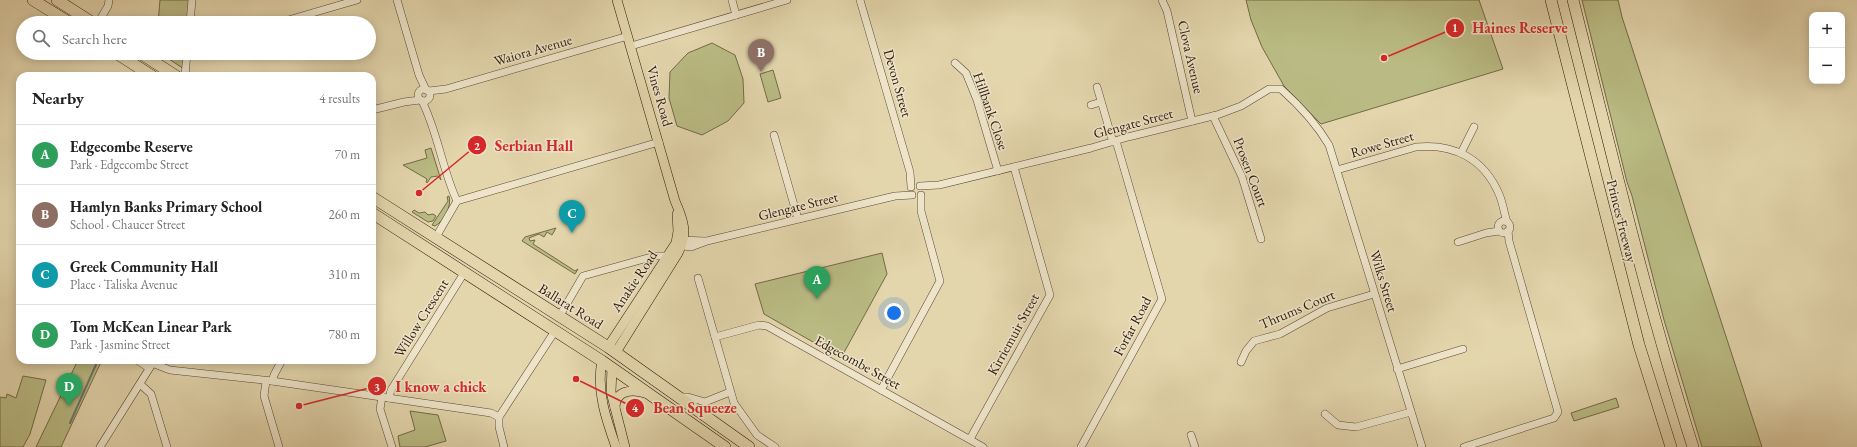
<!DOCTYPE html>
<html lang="en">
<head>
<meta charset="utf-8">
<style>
  :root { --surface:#fff; --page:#f2f2f2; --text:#222; --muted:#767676; --line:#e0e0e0; --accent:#d93025 }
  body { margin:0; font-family:"EB Garamond",serif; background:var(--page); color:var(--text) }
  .controls { position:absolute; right:12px; top:12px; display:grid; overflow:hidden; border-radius:8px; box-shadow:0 2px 10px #0003 }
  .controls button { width:36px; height:36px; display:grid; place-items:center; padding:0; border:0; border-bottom:1px solid var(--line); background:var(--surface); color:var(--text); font:20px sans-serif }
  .you { position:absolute; left:894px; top:313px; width:14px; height:14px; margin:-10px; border:3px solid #fff; border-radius:50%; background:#1a73e8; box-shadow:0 0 0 6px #1a73e833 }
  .badge { display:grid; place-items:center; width:26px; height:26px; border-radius:50%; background:var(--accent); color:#fff; font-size:13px; font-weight:700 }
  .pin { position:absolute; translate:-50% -33px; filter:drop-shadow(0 1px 2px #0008) }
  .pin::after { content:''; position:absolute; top:21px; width:14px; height:12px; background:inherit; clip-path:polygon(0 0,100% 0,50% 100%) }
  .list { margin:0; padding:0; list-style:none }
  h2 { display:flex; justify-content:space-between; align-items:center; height:52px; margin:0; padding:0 16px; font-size:17px }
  h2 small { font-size:13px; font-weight:400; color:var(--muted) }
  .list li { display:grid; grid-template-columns:26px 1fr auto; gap:12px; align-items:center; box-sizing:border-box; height:60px; padding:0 16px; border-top:1px solid var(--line) }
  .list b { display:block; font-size:15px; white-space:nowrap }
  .list p { margin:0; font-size:13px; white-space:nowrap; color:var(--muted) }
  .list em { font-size:13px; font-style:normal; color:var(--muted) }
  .icon { flex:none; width:22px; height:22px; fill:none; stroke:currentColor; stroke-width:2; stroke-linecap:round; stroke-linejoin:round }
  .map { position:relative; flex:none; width:1857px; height:447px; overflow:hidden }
  .search { position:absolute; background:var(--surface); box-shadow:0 2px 10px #0003; left:16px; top:16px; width:360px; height:44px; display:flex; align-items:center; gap:10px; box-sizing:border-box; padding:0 14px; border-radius:22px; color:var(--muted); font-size:15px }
  .panel { position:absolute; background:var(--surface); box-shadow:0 2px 10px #0003; left:16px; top:72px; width:360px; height:292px; border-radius:12px }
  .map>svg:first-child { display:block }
  .green { fill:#babb84; stroke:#736a46 }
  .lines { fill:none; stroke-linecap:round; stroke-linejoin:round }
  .stream { stroke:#6c776e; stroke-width:2 }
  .minor-casing { stroke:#5a4732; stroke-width:8 }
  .major-casing { stroke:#2c1809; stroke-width:10 }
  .highway-casing { stroke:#2c1809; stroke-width:12 }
  .minor { stroke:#ede4c9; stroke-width:7 }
  .major { stroke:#e3d5ac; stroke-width:9 }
  .highway { stroke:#e3d5ac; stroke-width:11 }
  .labels { text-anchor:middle; stroke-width:3; stroke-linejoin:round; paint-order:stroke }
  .street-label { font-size:14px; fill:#2c1809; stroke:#ede4c9 }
  .leader { fill:none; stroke:#d62828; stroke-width:1.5 }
  .callout-dot { fill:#d62828; stroke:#ede4c9; stroke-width:1.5 }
  .mark-label { font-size:12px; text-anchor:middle; font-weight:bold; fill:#fff }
  .callout-label { font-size:15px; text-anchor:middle; font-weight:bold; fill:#d62828; stroke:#ede4c9; stroke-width:3; stroke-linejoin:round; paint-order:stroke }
</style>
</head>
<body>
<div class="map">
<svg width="1857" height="447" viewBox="0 0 1857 447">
  <rect width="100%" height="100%" fill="#e3d5ac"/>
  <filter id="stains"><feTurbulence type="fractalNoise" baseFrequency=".005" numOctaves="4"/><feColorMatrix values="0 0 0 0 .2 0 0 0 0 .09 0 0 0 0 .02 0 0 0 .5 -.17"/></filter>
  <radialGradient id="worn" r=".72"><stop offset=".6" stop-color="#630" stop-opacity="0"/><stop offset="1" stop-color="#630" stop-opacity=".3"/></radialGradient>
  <g class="green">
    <polygon points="160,0 190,0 188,23 158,23"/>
    <polygon points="1246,0 1479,0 1503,69 1321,124 1284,86 1262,47 1251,20"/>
    <polygon points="1582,0 1618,0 1622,17 1762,447 1702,447 1664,320 1632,196 1627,182"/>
    <polygon points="712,43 735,55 743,79 744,103 728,121 702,135 677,126 669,98 670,72 688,53"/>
    <polygon points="160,53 185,53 184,69"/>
    <polygon points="773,70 781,98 768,102 760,74"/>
    <polygon points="431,148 441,180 438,176 431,177 427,183 426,182 427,179 403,165 427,158 425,150"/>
    <path d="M449 196C452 206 444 221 435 226L432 225 448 201 447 197Z"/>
    <polygon points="414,210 419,213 425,212 428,215 433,214 436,216 433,221 428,222 412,212"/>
    <polygon points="556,228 552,235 547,232 544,237 539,234 529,238 530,241 535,240 533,244 575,271 578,269 575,274 522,241 525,237"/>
    <polygon points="882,253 887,274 841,358 764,314 755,284"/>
    <polygon points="78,360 102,360 61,447 36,447"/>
    <polygon points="23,376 46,380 30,434 23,447 0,447 0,397 6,398 7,394 16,398"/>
    <polygon points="1616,398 1619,407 1574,421 1571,413"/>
    <polygon points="410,411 438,415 446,441 425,447 400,447 398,436 415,430"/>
  </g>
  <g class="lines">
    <polyline class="stream" points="70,423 98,360"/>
    <defs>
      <g id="minor">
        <polyline points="397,0 419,75 426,90"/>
        <polyline points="732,0 736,15"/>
        <polyline points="860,0 910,172 911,187"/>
        <polyline points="1162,0 1167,11 1192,121"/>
        <polyline points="98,23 108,6 109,0"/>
        <polyline points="190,23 192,0"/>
        <polyline points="278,23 357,0"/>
        <polyline points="631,46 787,0"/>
        <polyline points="955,63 966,73 977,100 998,171"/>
        <polyline points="185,76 187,53"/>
        <polyline points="1097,87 1113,142"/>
        <circle cx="424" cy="95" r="6"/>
        <polyline points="429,91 446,89 628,36"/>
        <path d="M422 101C438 133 442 169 457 201"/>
        <polyline points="1091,105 1101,102"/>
        <polyline points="372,110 404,102 420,100"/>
        <polyline points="1213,116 1242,177 1261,239"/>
        <polyline points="774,135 798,219"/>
        <polyline points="1461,153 1474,127"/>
        <path d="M1337 170 1416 147C1454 143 1484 159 1499 194 1503 203 1504 213 1507 222"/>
        <path d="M920 186 939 185 1091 148 1128 137 1217 115 1241 106 1269 89H1281C1300 106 1316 123 1329 145L1422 447"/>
        <circle cx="1504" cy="227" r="6"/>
        <polyline points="436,237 457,201 659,142"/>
        <polyline points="679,240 705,241"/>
        <polyline points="1458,242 1486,233 1499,231"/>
        <polyline points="677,245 691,247 707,241 895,196 912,195"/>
        <polyline points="698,278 734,403 757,435 775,447"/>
        <polyline points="559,317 583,276 655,256 668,256"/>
        <polyline points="715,337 759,325 767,326 983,447"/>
        <polyline points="137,360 149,368"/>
        <polyline points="1241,362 1246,351 1254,341 1280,334 1327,308 1374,294"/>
        <polyline points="152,363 170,370 272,381 491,413 499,417"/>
        <polyline points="1397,369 1463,349"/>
        <polyline points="266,381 264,396 279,447"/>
        <polyline points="272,381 274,375 282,360"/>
        <polyline points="140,384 151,394 167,447"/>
        <polyline points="881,390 940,281 921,211 921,195"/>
        <polyline points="382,397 380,409 392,447"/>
        <polyline points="679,397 688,397 705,402 730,392"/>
        <polyline points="389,398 391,390 464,273"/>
        <polyline points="1325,414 1338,425 1356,427 1411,412"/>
        <polyline points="1191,435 1195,447"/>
        <polyline points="970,439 1050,295 1014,167"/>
        <polyline points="100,447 154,361"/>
        <polyline points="504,447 499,427 499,417 555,331"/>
        <polyline points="1081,447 1162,299 1116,141"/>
        <polyline points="1464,447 1554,418 1558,412 1509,241 1508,231"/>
      </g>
      <g id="major">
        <polyline points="608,347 676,243 678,231 677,214"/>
        <path d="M616 352 678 253C688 234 684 221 675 201L617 0"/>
        <path d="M602 361C596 390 606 419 616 447"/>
        <polyline points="612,368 611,392 625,447"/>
        <path d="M615 408C615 390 632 389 645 393"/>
      </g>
      <g id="highway">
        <polyline points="33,0 70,23"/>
        <polyline points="57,0 93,23"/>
        <polyline points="1551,0 1639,345 1671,447"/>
        <path d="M1573 0C1611 150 1646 300 1693 447"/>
        <polyline points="116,53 152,76"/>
        <polyline points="140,53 176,76"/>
        <polyline points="372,197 608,347 749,447"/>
        <polyline points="372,213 602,361 725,447"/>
      </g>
    </defs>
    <use href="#minor" class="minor-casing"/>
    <use href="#major" class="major-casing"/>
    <use href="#highway" class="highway-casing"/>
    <use href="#minor" class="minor"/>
    <use href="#major" class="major"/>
    <use href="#highway" class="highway"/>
  </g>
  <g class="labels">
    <g class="street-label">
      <text transform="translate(533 50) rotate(-16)" y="5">Waiora Avenue</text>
      <text transform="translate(1191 57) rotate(77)" y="5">Clova Avenue</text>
      <text transform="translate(898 83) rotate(74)" y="5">Devon Street</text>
      <text transform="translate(660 96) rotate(74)" y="5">Vines Road</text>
      <text transform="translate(991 111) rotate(71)" y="5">Hillbank Close</text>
      <text transform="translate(1133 123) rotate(-15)" y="5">Glengate Street</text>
      <text transform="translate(1382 144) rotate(-16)" y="5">Rowe Street</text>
      <text transform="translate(1251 172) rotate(69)" y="5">Prosen Court</text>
      <text transform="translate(798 206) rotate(-14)" y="5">Glengate Street</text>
      <text transform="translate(1622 221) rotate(76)" y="5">Princes Freeway</text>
      <text transform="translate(634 281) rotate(-56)" y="5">Anakie Road</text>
      <text transform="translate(1384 281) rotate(73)" y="5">Wilks Street</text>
      <text transform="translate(571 306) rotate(32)" y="5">Ballarat Road</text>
      <text transform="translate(1297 309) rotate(-23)" y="5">Thrums Court</text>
      <text transform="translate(421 318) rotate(-58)" y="5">Willow Crescent</text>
      <text transform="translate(1132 326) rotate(-62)" y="5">Forfar Road</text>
      <text transform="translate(1013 334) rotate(-61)" y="5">Kirriemuir Street</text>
      <text transform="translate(858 362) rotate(29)" y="5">Edgecombe Street</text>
    </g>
  </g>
  <path class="leader" d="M1384 58L1455 28M419 193L477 145M299 406L377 386M576 379L635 408"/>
  <g class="callout-dot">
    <circle cx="1384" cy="58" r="4"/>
    <circle cx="419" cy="193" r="4"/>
    <circle cx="299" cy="406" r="4"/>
    <circle cx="576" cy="379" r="4"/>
    <circle cx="1455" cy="28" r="10"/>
    <circle cx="477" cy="145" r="10"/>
    <circle cx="377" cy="386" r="10"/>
    <circle cx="635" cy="408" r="10"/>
  </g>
  <g class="mark-label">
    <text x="1455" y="32">1</text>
    <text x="477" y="150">2</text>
    <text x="377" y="391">3</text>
    <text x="635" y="412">4</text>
  </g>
  <g class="callout-label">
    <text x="1520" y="33">Haines Reserve</text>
    <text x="534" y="151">Serbian Hall</text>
    <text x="441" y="392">I know a chick</text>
    <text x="695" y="413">Bean Squeeze</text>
  </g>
  <rect width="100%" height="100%" filter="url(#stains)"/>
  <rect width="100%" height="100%" fill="url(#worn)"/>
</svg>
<div class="controls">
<button>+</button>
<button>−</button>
</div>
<div class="you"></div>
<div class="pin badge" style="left:817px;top:299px;background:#2e9e5b">A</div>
<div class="pin badge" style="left:761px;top:72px;background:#8d6e63">B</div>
<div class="pin badge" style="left:572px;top:233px;background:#0f9aa8">C</div>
<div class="pin badge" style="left:69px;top:406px;background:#2e9e5b">D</div>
<div class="search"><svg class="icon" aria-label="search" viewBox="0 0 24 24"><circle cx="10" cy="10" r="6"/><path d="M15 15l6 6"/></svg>Search here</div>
<section class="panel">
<h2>Nearby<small>4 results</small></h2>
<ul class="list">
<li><span class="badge" style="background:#2e9e5b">A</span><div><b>Edgecombe Reserve</b><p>Park · Edgecombe Street</p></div><em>70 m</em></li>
<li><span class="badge" style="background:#8d6e63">B</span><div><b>Hamlyn Banks Primary School</b><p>School · Chaucer Street</p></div><em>260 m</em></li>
<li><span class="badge" style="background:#0f9aa8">C</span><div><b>Greek Community Hall</b><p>Place · Taliska Avenue</p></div><em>310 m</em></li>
<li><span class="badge" style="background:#2e9e5b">D</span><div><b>Tom McKean Linear Park</b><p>Park · Jasmine Street</p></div><em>780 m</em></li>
</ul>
</section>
</div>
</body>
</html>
